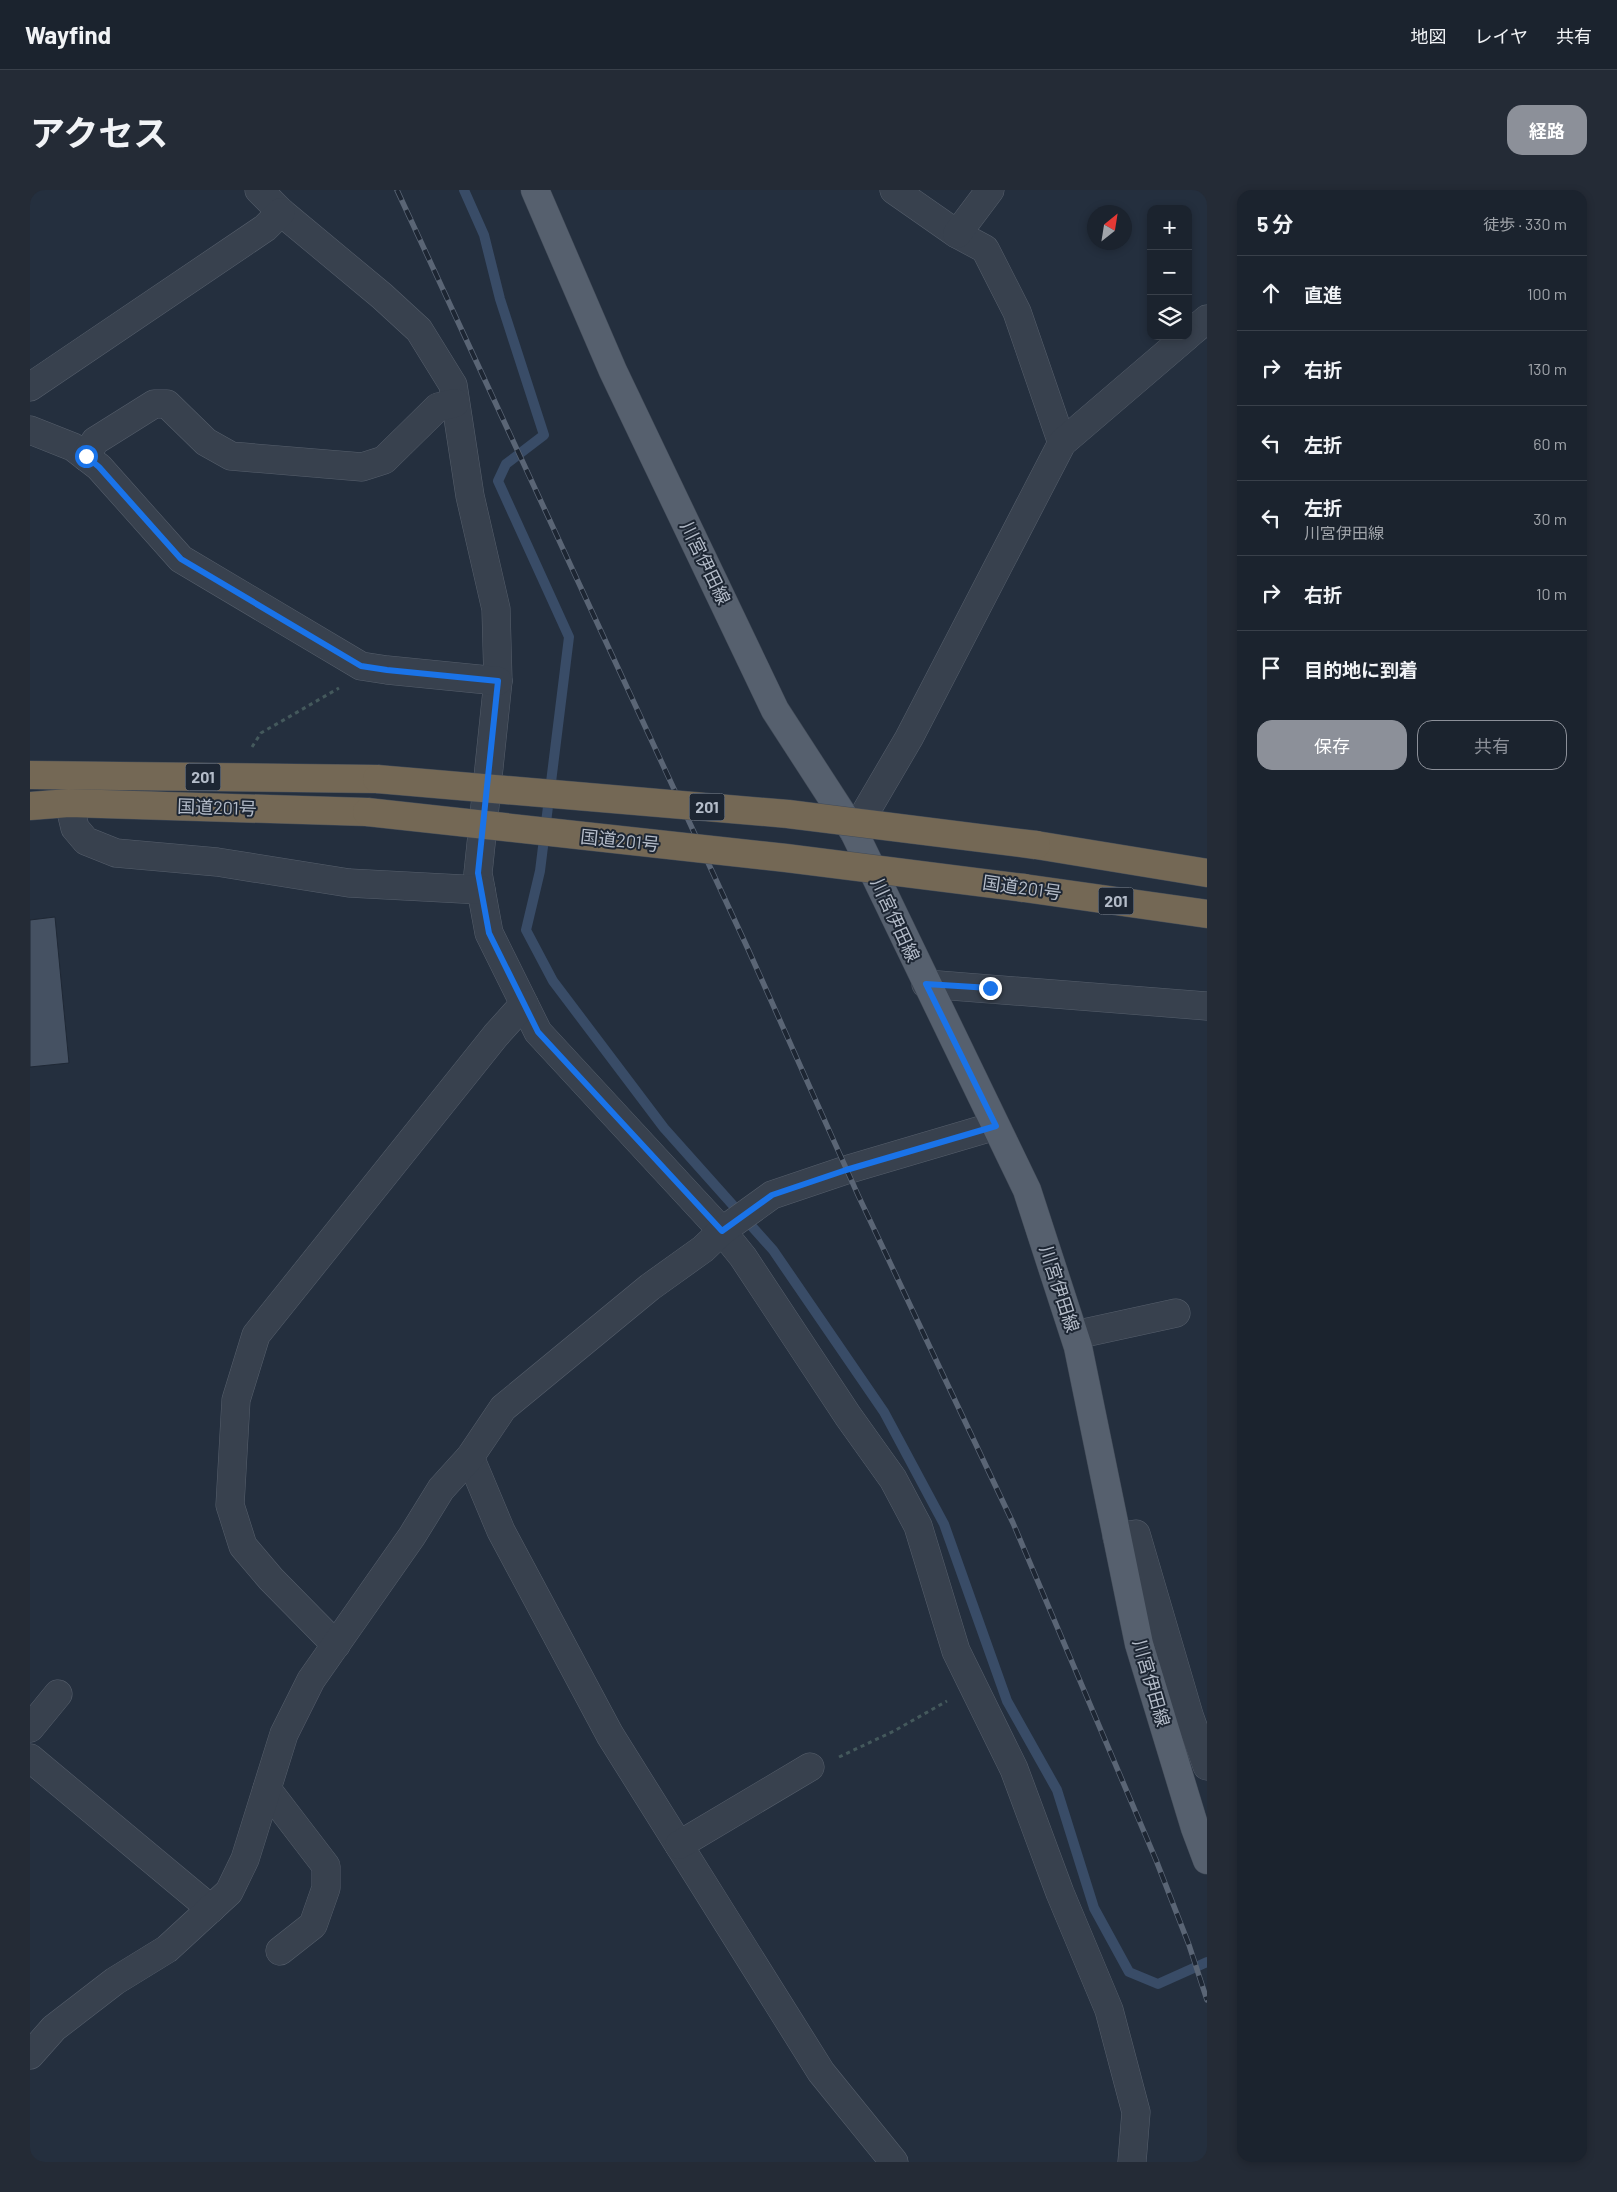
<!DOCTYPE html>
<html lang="ja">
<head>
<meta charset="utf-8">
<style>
  :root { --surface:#1b232e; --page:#242b36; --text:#f1f3f6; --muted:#a0a4aa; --line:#39404a; --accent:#8c9099 }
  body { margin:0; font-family:Barlow,"Noto Sans JP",sans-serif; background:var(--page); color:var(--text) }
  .controls { position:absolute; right:15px; top:15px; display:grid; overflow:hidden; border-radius:10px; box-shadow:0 2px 8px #0003 }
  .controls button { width:45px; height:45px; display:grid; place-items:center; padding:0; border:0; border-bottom:1px solid var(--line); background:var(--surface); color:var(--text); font:25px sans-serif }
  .compass { position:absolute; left:1057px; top:15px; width:45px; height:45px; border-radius:50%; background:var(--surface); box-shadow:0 2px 8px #0003; rotate:30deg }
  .stop { position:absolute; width:15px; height:15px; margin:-11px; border:4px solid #1a73e8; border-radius:50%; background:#fff }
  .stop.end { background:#1a73e8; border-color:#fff; box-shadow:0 1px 5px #0008 }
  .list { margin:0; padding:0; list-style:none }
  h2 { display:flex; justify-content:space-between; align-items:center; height:65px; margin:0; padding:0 20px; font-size:21px }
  h2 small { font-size:16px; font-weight:400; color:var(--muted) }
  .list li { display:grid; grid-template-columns:32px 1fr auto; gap:15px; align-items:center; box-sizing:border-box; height:75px; padding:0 20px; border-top:1px solid var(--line) }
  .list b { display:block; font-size:19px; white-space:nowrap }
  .list p { margin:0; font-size:16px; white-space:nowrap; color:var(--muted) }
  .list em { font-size:16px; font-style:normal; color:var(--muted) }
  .actions { display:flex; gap:10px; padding:15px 20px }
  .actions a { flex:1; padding:11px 0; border:1px solid var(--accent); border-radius:15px; text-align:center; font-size:18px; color:var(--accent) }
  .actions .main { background:var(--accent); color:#fff }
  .icon { flex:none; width:28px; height:28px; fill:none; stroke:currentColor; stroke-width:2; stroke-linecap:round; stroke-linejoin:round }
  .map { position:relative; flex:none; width:1177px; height:1972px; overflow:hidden; border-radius:15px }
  header { display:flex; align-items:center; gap:30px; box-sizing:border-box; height:70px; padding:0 25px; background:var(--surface); border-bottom:1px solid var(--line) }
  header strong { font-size:24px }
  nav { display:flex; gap:28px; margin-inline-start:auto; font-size:18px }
  .intro { display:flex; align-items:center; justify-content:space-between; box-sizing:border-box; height:120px; padding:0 30px }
  h1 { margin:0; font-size:35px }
  .button { padding:12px 22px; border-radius:15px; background:var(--accent); color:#fff; font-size:18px; font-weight:700 }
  main { display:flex; gap:30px; padding:0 30px }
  aside { flex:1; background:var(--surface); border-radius:15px; box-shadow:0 2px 8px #0003 }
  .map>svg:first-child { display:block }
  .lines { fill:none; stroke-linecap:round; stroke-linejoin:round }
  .stream { stroke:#394c67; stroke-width:10 }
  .building { fill:#455162; stroke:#1f2835 }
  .minor-casing { stroke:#565f6c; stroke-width:29 }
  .major-casing { stroke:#414a57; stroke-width:29 }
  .highway-casing { stroke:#434c59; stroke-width:29 }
  .path { stroke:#44595c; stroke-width:3; stroke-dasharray:4 4; stroke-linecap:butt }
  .minor { stroke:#38414e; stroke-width:28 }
  .major { stroke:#56606e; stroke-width:28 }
  .highway { stroke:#746855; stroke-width:28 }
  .rail-casing { stroke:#5a6575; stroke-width:5.5 }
  .rail { stroke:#1d2633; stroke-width:4; stroke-dasharray:11; stroke-linecap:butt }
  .highway-bridge-casing { stroke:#434c59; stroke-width:29; stroke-linecap:butt }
  .highway-bridge { stroke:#746855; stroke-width:28 }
  .route { stroke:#1a73e8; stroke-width:6 }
  .labels { text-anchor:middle; stroke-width:4; stroke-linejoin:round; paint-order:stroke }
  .shield { fill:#1d2633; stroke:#878f9c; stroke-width:1 }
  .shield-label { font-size:16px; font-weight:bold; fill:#b4bcc9 }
  .street-label { font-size:18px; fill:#b4bcc9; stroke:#1d2633 }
</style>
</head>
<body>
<header>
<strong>Wayfind</strong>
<nav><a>地図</a><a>レイヤ</a><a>共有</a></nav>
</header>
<div class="intro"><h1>アクセス</h1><a class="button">経路</a></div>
<main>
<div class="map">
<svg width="1177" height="1972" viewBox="0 0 1177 1972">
  <rect width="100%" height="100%" fill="#242f3e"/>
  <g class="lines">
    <polyline class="stream" points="434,0 454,45 470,109 514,245 476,274 468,291 539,447 510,681 496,740 523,791 634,938 743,1060 854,1222 914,1334 977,1511 1027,1600 1064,1718 1099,1782 1128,1794 1177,1772"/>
  </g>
  <polygon class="building" points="25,727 39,873 0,877 0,730"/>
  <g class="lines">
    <defs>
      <g id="minor">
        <polyline points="229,0 251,22 352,106 389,140 423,195 440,306 466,419 468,491 448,683 459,743 508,842 692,1041 713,1067 818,1226 863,1289 888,1336 926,1461 984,1579 1030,1703 1079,1820 1106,1922 1102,1972"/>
        <polyline points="864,0 927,44 955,59 987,122 1032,253"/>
        <polyline points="927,44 960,0"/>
        <polyline points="1158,145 1177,129"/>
        <polyline points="0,197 235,38 251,22"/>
        <polyline points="0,240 43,257 69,277 151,369 331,476 357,480 468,491"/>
        <polyline points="56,267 65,251 124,214 137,214 176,252 201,266 332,277 354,270 408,217 425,213"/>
        <polyline points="39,613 45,638 56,651 86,663 187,672 319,693 451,700"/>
        <polyline points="824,642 879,548 1032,253 1157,146"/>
        <polyline points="896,794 1177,816"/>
        <polyline points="1045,1145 1146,1123"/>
        <polyline points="440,1267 471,1341 580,1545 791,1882 864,1972"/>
        <polyline points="1087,1347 1106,1344 1159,1525 1177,1576"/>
        <polyline points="306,1455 241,1389 213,1356 200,1315 206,1210 226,1145 466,845 494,814"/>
        <polyline points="0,1538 28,1504"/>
        <polyline points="0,1568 181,1719"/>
        <polyline points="237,1599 296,1676 296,1698 283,1735 250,1761"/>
        <polyline points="649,1655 780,1577"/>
        <polyline points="0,1865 24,1838 85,1791 137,1759 199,1702 215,1669 254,1544 281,1490 382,1346 411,1299 440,1267 473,1218 620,1097 673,1059 692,1041 742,1005 816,980 965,936"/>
      </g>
      <polyline id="major" points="505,0 583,181 745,520 824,642 997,1000 1048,1157 1109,1454 1165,1638 1177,1670"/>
      <g id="highway">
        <polyline points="0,585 347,589"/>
        <polyline points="0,616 39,613 337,622"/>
        <polyline points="1006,655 1177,683"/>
        <polyline points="994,698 1177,724"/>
      </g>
    </defs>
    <use href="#minor" class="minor-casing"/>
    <use href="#major" class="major-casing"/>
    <use href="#highway" class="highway-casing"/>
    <g class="path">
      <polyline points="222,557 231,543 309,498"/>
      <polyline points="809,1567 864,1541 917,1511"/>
    </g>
    <use href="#minor" class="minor"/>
    <use href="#major" class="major"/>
    <use href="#highway" class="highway"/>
    <defs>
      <polyline id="rail" points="367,0 718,759 828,1005 983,1333 1126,1670 1159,1755 1177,1810"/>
    </defs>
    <use href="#rail" class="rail-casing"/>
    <use href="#rail" class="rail"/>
    <defs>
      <g id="highway-bridge">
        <polyline points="347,589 758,624 1006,655"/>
        <polyline points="337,622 756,668 994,698"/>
      </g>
    </defs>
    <use href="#highway-bridge" class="highway-bridge-casing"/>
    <use href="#highway-bridge" class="highway-bridge"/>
  </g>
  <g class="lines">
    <polyline class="route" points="56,266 69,277 151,369 331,476 357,480 468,491 448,683 459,743 508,842 692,1041 742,1005 816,980 966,936 896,794 960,798"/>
  </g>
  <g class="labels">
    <g class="shield">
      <rect x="155.5" y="573.5" width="35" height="27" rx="4"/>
      <rect x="659.5" y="603.5" width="35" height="27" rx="4"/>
      <rect x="1068.5" y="697.5" width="35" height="27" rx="4"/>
    </g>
    <g class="shield-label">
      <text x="173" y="593">201</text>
      <text x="677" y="623">201</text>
      <text x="1086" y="717">201</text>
    </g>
    <g class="street-label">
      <text transform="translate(675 373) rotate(64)" y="6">川宮伊田線</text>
      <text transform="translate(187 618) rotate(2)" y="6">国道201号</text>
      <text transform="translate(590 651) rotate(6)" y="6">国道201号</text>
      <text transform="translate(992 698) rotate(8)" y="6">国道201号</text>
      <text transform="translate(865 730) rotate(65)" y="6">川宮伊田線</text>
      <text transform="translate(1029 1099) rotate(72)" y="6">川宮伊田線</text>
      <text transform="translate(1121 1493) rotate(74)" y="6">川宮伊田線</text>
    </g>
  </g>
</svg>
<div class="controls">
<button>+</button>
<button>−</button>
<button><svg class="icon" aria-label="layers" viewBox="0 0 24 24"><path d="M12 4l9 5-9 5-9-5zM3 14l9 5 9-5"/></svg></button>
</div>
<svg class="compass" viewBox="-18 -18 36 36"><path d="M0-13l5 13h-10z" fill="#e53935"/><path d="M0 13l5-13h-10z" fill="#a0a4aa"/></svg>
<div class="stop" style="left:56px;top:266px"></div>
<div class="stop end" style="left:960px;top:798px"></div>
</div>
<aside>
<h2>5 分<small>徒歩 · 330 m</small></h2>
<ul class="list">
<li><svg class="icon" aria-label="ahead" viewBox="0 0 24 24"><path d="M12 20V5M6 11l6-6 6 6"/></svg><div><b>直進</b></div><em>100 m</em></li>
<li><svg class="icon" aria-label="right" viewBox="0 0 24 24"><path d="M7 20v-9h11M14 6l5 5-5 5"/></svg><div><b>右折</b></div><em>130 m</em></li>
<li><svg class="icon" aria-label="left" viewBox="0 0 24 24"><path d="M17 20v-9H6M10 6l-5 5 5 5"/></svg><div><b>左折</b></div><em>60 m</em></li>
<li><svg class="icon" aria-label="left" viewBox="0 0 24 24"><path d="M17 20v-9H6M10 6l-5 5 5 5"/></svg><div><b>左折</b><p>川宮伊田線</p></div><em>30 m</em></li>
<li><svg class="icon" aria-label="right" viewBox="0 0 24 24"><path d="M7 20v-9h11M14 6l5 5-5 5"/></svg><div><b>右折</b></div><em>10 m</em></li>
<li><svg class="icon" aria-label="arrive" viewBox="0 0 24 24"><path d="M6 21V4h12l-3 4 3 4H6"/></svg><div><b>目的地に到着</b></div></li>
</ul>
<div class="actions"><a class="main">保存</a><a>共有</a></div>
</aside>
</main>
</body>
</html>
